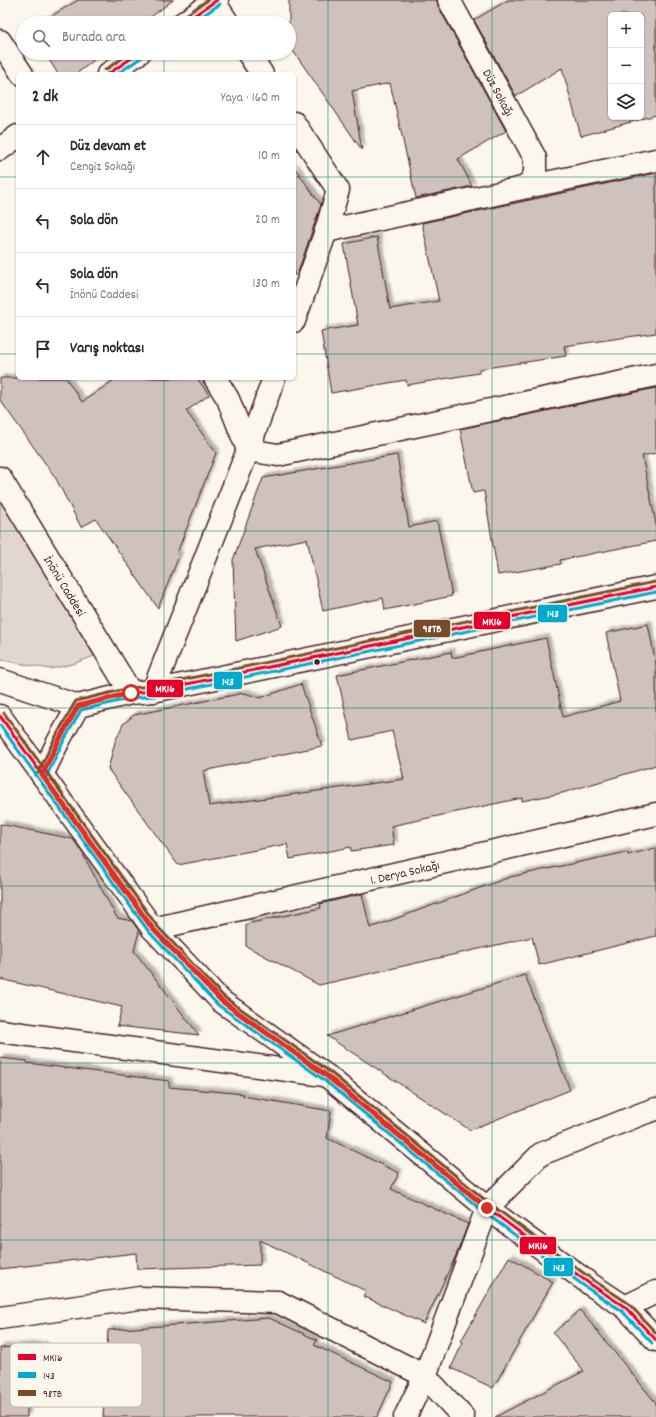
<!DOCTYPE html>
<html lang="tr">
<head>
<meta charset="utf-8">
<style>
  :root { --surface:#fff; --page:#f7f7f7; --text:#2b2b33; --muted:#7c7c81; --line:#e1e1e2 }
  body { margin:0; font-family:Dekko,sans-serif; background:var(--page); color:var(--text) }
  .controls { position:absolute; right:12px; top:12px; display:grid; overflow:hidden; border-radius:6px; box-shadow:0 1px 3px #0004 }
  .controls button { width:36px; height:36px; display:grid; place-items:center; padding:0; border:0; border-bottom:1px solid var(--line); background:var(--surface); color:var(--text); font:20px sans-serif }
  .stop { position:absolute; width:12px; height:12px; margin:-9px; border:3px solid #d93025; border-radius:50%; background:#fff }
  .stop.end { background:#d93025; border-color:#fff; box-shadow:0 1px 4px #0008 }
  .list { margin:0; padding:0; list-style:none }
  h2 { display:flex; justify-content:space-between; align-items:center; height:52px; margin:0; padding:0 16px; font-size:17px }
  h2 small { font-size:13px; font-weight:400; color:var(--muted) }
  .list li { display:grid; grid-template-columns:26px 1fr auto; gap:12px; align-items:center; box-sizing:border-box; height:64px; padding:0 16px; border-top:1px solid var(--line) }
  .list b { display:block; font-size:15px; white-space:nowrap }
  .list p { margin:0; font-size:13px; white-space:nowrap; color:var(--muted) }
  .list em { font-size:13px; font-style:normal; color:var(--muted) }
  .icon { flex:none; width:22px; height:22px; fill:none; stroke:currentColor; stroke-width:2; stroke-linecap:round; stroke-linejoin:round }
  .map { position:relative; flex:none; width:656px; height:1417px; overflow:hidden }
  .search { position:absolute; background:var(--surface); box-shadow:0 1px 3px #0004; left:16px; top:16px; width:280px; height:44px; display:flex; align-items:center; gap:10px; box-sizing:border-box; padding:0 14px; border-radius:22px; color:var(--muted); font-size:15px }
  .panel { position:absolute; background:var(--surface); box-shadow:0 1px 3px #0004; left:16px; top:72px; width:280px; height:308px; border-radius:6px }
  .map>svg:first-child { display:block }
  .green { fill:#e2d7d0; stroke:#967b7e }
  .building { fill:#cfc2bc; stroke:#4a1f2b; fill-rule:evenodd; filter:url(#shadow) }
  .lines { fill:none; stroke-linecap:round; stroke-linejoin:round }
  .minor-casing { stroke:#4a1f2b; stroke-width:25 }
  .minor { stroke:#fbf7ec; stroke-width:22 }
  .bus-1-casing { stroke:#fbf7ec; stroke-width:6 }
  .bus-2-casing { stroke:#fbf7ec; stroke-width:6 }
  .bus-3-casing { stroke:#fbf7ec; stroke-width:6 }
  .bus-1 { stroke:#e4002b; stroke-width:3 }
  .bus-2 { stroke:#00a9ce; stroke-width:3 }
  .bus-3 { stroke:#7a4b2a; stroke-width:3 }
  .route { stroke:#d93025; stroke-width:5 }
  .grid { fill:none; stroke:#0f766e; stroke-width:1; stroke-opacity:0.55 }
  .bus-dot { fill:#4a1f2b; stroke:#fbf7ec; stroke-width:1.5 }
  .labels { text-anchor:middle; stroke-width:3; stroke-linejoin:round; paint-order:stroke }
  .street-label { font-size:13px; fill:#4a1f2b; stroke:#fbf7ec }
  .key { fill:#fbf7ec; stroke:#c6b6b2; stroke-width:1 }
  .key-label { font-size:11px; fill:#4a1f2b }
  .line-badge { stroke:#fbf7ec; stroke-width:1.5 }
  .badge-label { font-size:11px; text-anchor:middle; font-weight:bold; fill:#fff }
</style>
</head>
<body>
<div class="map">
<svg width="656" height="1417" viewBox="0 0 656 1417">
  <defs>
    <filter id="shadow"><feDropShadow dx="3.5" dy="-3.5" stdDeviation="1" flood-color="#0004"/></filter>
  </defs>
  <rect width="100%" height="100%" fill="#fbf7ec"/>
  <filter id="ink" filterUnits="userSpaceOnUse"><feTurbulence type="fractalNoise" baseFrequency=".025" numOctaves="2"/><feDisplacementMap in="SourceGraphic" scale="8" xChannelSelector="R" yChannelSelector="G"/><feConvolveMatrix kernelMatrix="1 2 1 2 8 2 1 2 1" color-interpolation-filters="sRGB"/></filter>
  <g filter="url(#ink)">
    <polygon class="green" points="0,499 94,656 73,664 50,669 2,660 0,657"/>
    <g class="building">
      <polygon points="78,0 173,0 143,23 40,23"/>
      <polygon points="289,0 437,0 438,6 506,131 458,159 472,186 416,198 390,83 352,91 362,150 289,45"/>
      <path d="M508 0H656V115L581 136 562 68 516 96 474 20ZM611 15H641V117H611Z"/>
      <polygon points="45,53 103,53 76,74 58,74"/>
      <polygon points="294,167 321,205 297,275 294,275"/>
      <polygon points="656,173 656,333 564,346 566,356 479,369 479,373 407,385 406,380 331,393 321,331 358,325 344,244 377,237 390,309 439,301 422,223"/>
      <polygon points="0,378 66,378 82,402 117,378 197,378 209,395 186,411 216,453 177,553 179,556 158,608 96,519 81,527 55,477 0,400"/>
      <polygon points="656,388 656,453 642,456 656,524 656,541 560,560 561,564 498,575 484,491 473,493 460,429"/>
      <polygon points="397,455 409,527 437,521 452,596 385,610 383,598 323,611 307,539 255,549 282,626 236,641 233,560 263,478"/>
      <polygon points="648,624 656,665 656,765 562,793 522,801 522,798 391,826 394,845 351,851 351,847 290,859 287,844 178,865 108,769 115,742 123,724 134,715 244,693 260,698 301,684 322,746 203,771 209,806 404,779 392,731 352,740 337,675 451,652 452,658 546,638 563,717 620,701 606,633"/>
      <polygon points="0,824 73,839 80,849 117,918 132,921 139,931 134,951 199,1035 117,1026 122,1007 0,979"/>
      <polygon points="656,848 656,936 539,965 532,937 319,985 246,946 246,924 321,908 320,904 362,894 370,928 510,877 627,852 628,855"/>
      <polygon points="525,975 570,1090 470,1130 327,1036"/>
      <polygon points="0,1058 27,1061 27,1063 169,1081 169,1087 244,1094 243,1096 331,1111 327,1138 399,1173 391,1189 468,1224 457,1253 424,1324 363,1296 366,1291 260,1240 260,1265 137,1269 136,1253 0,1269"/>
      <polygon points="509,1257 553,1282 493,1388 451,1368 463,1342 461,1341"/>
      <polygon points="580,1310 656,1403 656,1417 495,1417 584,1371 553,1333"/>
      <polygon points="269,1318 317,1340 314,1345 393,1382 377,1417 103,1417 108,1330"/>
      <polygon points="44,1345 48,1404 27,1406 27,1417 0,1417 0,1348"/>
    </g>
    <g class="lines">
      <defs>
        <g id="minor">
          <polyline points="213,0 228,23"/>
          <path id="s1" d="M449 0 535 158V174L527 187"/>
          <polyline points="183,23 217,0"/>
          <polyline points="0,41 22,74"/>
          <polyline points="248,53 262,74"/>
          <polyline points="108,74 139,53"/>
          <polyline points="294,123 338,190 326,231 294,321"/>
          <polyline points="0,149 18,136"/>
          <polyline points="326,231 527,187 656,160"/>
          <polyline points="215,378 228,399 248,450 278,455 656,375"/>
          <path id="s2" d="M0 478 131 693"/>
          <polyline points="0,680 78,706 131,693 153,691 656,587"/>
          <polyline points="153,691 248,450 274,378"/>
          <polyline points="0,716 153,929 221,1001 327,1076 487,1208 590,1284 625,1307 656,1340"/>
          <polyline points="42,775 58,742 78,706"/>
          <path id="s3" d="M153 929 656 814"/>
          <polyline points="0,1031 324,1075"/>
          <polyline points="625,1307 656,1292"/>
          <polyline points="0,1318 140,1298 278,1302 425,1376 463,1417"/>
          <polyline points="405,1417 425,1376 487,1208 541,1154 644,1113 656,1109"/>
        </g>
      </defs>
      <use href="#minor" class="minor-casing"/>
      <use href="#minor" class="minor"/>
      <defs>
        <g id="bus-1">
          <polyline points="183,23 217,0"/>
          <polyline points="108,74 139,53"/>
          <polyline points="0,716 153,929 221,1001 327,1076 487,1208 590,1284 625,1307 656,1340"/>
          <polyline points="42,775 58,742 78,706 131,693 153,691 656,587"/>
        </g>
        <g id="bus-2">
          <polyline points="192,23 220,4"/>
          <polyline points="117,74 142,57"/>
          <polyline points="0,725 149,932 218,1005 324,1080 484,1212 587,1288 622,1311 652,1343"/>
          <polyline points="46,777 62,744 81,710 132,698 154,696 656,592"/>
        </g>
        <g id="bus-3">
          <polyline points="180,19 208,0"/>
          <polyline points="105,70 130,53"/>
          <polyline points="4,713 157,926 224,997 330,1072 490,1204 593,1280 628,1303 656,1333"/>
          <polyline points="38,773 54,740 74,704 76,701 130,688 152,686 655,582"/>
        </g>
      </defs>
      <use href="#bus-1" class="bus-1-casing"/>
      <use href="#bus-2" class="bus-2-casing"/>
      <use href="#bus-3" class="bus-3-casing"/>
      <use href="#bus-1" class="bus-1"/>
      <use href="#bus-2" class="bus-2"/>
      <use href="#bus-3" class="bus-3"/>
    </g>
  </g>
  <g class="lines" filter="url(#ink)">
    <polyline class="route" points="131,693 78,706 58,742 42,775 153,929 222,1001 327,1076 487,1208"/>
  </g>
  <path class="grid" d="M164 0V23M328 0V1417M492 0V1417M164 53V74M0 177H18M294 177H656M0 354H18M294 354H656M164 378V1417M0 531H656M0 708H656M0 886H656M0 1063H656M0 1240H656"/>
  <circle class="bus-dot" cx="317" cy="662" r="3.5"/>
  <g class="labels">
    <g class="street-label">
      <text dy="5" stroke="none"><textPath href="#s1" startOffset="105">Düz Sokağı</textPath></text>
      <text dy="5" stroke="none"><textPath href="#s2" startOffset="126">İnönü Caddesi</textPath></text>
      <text dy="5" stroke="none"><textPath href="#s3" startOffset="258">1. Derya Sokağı</textPath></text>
    </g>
  </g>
  <rect x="10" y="1343" width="132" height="64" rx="6" class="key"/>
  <rect x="18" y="1354" width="18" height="6" fill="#e4002b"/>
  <rect x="18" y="1372" width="18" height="6" fill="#00a9ce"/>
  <rect x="18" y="1390" width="18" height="6" fill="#7a4b2a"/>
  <g class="key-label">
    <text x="43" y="1361">MK16</text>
    <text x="43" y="1379">143</text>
    <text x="43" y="1397">98TB</text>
  </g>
  <g class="line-badge">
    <rect x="537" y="604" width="31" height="19" rx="4" fill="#00a9ce"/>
    <rect x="473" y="611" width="38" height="19" rx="4" fill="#e4002b"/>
    <rect x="413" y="619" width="38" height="19" rx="4" fill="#7a4b2a"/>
    <rect x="213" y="671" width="30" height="19" rx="4" fill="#00a9ce"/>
    <rect x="146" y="679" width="38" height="19" rx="4" fill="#e4002b"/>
    <rect x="519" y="1236" width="38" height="19" rx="4" fill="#e4002b"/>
    <rect x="543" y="1257" width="31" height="20" rx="4" fill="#00a9ce"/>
  </g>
  <g class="badge-label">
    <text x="553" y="617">143</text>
    <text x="492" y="625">MK16</text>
    <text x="432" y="632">98TB</text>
    <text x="228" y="685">143</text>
    <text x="165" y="692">MK16</text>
    <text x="538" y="1249">MK16</text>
    <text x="559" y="1271">143</text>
  </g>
</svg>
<div class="controls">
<button>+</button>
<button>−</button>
<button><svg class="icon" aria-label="layers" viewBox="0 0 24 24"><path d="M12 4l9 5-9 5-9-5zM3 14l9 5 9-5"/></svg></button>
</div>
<div class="stop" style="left:131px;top:693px"></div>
<div class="stop end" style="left:487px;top:1208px"></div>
<div class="search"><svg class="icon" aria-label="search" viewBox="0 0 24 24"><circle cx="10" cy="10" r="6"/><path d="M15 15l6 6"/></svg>Burada ara</div>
<section class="panel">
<h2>2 dk<small>Yaya · 160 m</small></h2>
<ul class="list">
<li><svg class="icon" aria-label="ahead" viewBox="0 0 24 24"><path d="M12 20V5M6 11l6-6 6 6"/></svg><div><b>Düz devam et</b><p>Cengiz Sokağı</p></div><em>10 m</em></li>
<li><svg class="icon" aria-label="left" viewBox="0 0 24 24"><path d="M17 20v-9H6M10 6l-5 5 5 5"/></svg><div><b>Sola dön</b></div><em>20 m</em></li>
<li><svg class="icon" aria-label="left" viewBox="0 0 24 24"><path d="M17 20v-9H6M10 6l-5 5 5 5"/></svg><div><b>Sola dön</b><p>İnönü Caddesi</p></div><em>130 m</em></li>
<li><svg class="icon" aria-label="arrive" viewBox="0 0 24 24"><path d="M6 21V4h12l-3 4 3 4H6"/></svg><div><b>Varış noktası</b></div></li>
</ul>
</section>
</div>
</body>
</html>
